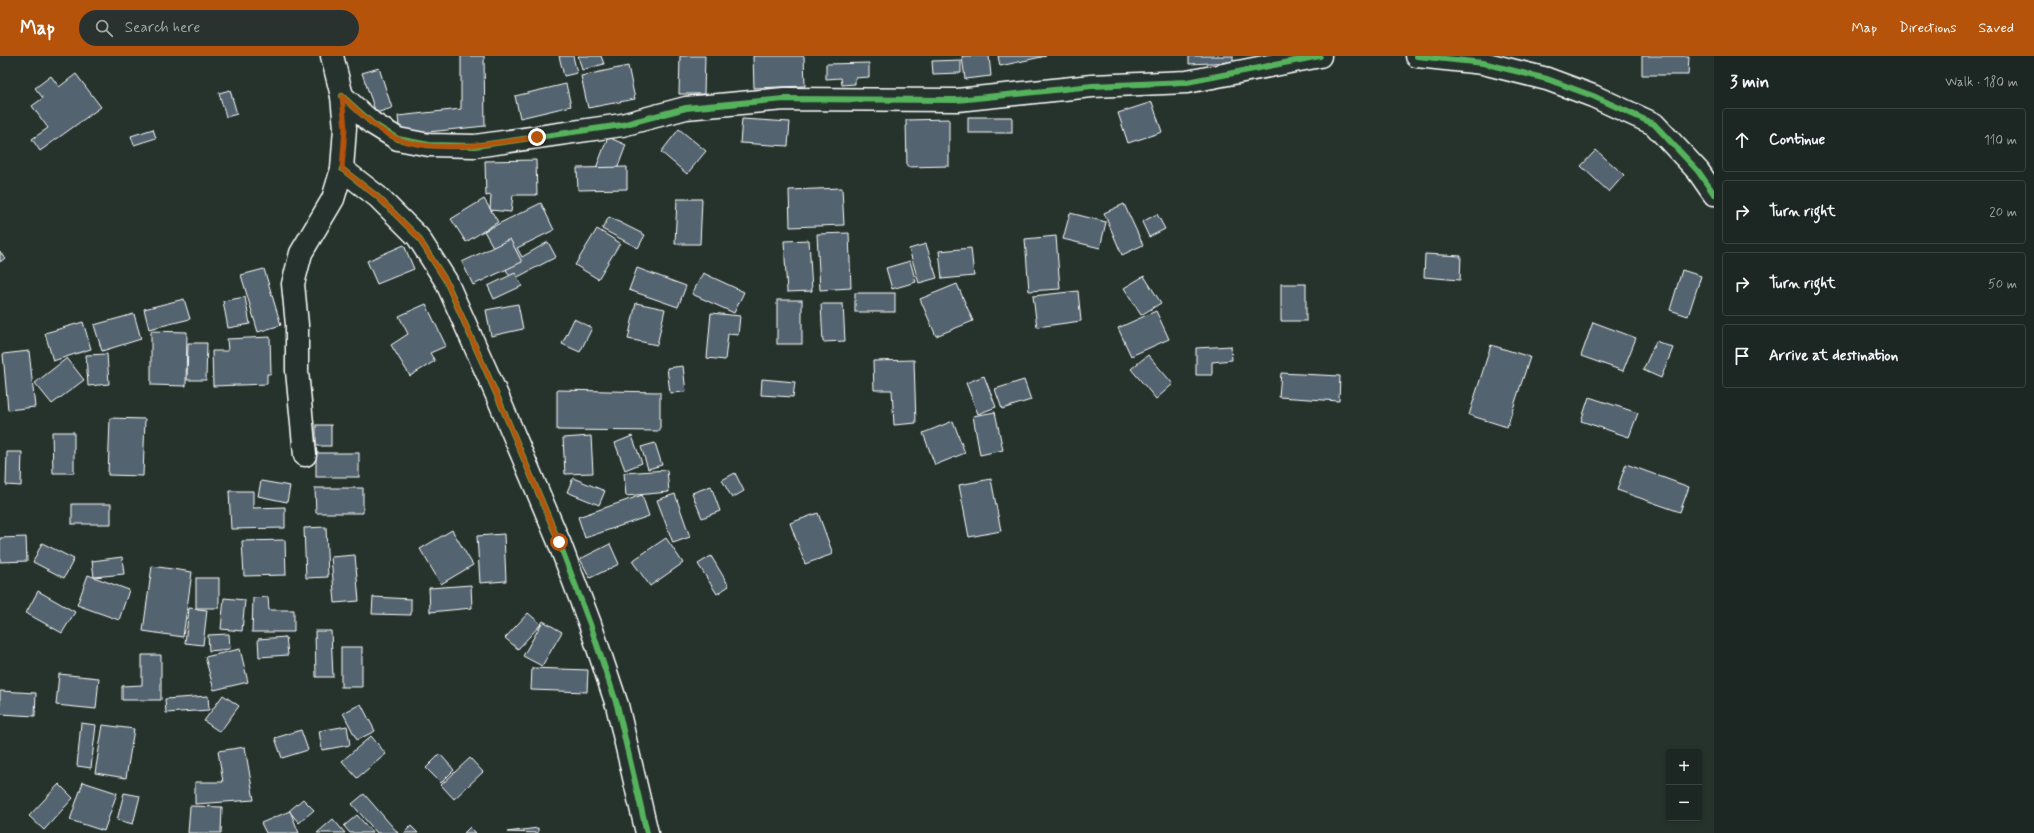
<!DOCTYPE html>
<html lang="en">
<head>
<meta charset="utf-8">
<style>
  :root { --surface:#1c2622; --page:#29322f; --text:#f1f3f6; --muted:#a0a5a5; --line:#3a4340; --accent:#b45309 }
  body { margin:0; font-family:Mynerve,sans-serif; background:var(--page); color:var(--text) }
  .controls { position:absolute; right:12px; bottom:12px; display:grid; overflow:hidden; border-radius:4px; box-shadow:0 2px 6px #0003 }
  .controls button { width:36px; height:36px; display:grid; place-items:center; padding:0; border:0; border-bottom:1px solid var(--line); background:var(--surface); color:var(--text); font:20px sans-serif }
  .stop { position:absolute; width:12px; height:12px; margin:-9px; border:3px solid #b45309; border-radius:50%; background:#fff }
  .stop.end { background:#b45309; border-color:#fff; box-shadow:0 1px 4px #0008 }
  .list { margin:0; padding:0; list-style:none }
  h2 { display:flex; justify-content:space-between; align-items:center; height:52px; margin:0; padding:0 16px; font-size:17px }
  h2 small { font-size:13px; font-weight:400; color:var(--muted) }
  .list li { display:grid; grid-template-columns:26px 1fr auto; gap:12px; align-items:center; box-sizing:border-box; height:64px; margin:0 8px 8px; padding:0 8px; border:1px solid var(--line); border-radius:4px }
  .list b { display:block; font-size:15px; white-space:nowrap }
  .list em { font-size:13px; font-style:normal; color:var(--muted) }
  .icon { flex:none; width:22px; height:22px; fill:none; stroke:currentColor; stroke-width:2; stroke-linecap:round; stroke-linejoin:round }
  .map { position:relative; flex:none; width:1714px; height:777px; overflow:hidden }
  header { display:flex; align-items:center; gap:24px; box-sizing:border-box; height:56px; padding:0 20px; background:var(--accent); color:#fff }
  header strong { font-size:19px }
  nav { display:flex; gap:22px; margin-inline-start:auto; font-size:14px }
  .search { width:280px; height:36px; background:var(--page); display:flex; align-items:center; gap:10px; box-sizing:border-box; padding:0 14px; border-radius:22px; color:var(--muted); font-size:15px }
  main { display:flex }
  aside { flex:1; background:var(--surface) }
  .map>svg:first-child { display:block }
  .building { fill:#536470; stroke:#fff }
  .lines { fill:none; stroke-linecap:round; stroke-linejoin:round }
  .minor-casing { stroke:#fff; stroke-width:25 }
  .minor { stroke:#26332d; stroke-width:22 }
  .cycleway-casing { stroke:#26332d; stroke-width:8 }
  .cycleway { stroke:#56b35d; stroke-width:6 }
  .route { stroke:#b45309; stroke-width:5 }
</style>
</head>
<body>
<header>
<strong>Map</strong>
<div class="search"><svg class="icon" aria-label="search" viewBox="0 0 24 24"><circle cx="10" cy="10" r="6"/><path d="M15 15l6 6"/></svg>Search here</div>
<nav><a>Map</a><a>Directions</a><a>Saved</a></nav>
</header>
<main>
<div class="map">
<svg width="1714" height="777" viewBox="0 0 1714 777">
  <rect width="100%" height="100%" fill="#26332d"/>
  <filter id="ink" filterUnits="userSpaceOnUse"><feTurbulence type="fractalNoise" baseFrequency=".025" numOctaves="2"/><feDisplacementMap in="SourceGraphic" scale="8" xChannelSelector="R" yChannelSelector="G"/><feConvolveMatrix kernelMatrix="1 2 1 2 8 2 1 2 1" color-interpolation-filters="sRGB"/></filter>
  <g filter="url(#ink)">
    <g class="building">
      <polygon points="461,0 484,0 485,70 400,79 398,60 461,53"/>
      <polygon points="559,0 573,0 577,17 564,20"/>
      <polygon points="578,0 601,0 604,8 582,14"/>
      <polygon points="680,0 705,0 704,38 679,38"/>
      <polygon points="753,0 804,0 805,30 754,32"/>
      <polygon points="962,0 989,0 991,20 965,23"/>
      <polygon points="998,0 1046,0 1000,10"/>
      <polygon points="1189,0 1233,0 1233,6 1189,8"/>
      <polygon points="1642,0 1689,0 1688,19 1642,19"/>
      <polygon points="961,4 961,17 933,18 932,5"/>
      <polygon points="869,7 869,21 855,22 855,28 842,29 841,22 826,23 826,8"/>
      <polygon points="628,10 635,43 588,52 581,20"/>
      <polygon points="379,12 392,52 376,57 362,17"/>
      <polygon points="76,18 101,51 40,95 32,83 48,72 32,50 43,42 35,32 51,20 59,31"/>
      <polygon points="566,28 571,50 520,62 515,40"/>
      <polygon points="230,34 237,58 226,61 219,37"/>
      <polygon points="1152,46 1162,76 1128,87 1118,57"/>
      <rect x="968" y="61" width="44" height="16"/>
      <polygon points="742,63 790,66 788,90 740,87"/>
      <polygon points="949,63 949,110 907,111 906,64"/>
      <polygon points="153,73 156,82 134,89 131,80"/>
      <polygon points="679,73 706,95 687,118 661,96"/>
      <polygon points="608,81 626,89 610,132 591,125"/>
      <polygon points="1596,94 1624,119 1609,136 1581,110"/>
      <polygon points="536,104 537,139 513,139 511,156 490,154 491,139 486,140 485,105"/>
      <polygon points="627,111 627,133 578,134 577,112"/>
      <polygon points="842,132 844,169 790,171 789,134"/>
      <polygon points="484,143 498,166 466,186 451,163"/>
      <polygon points="677,143 702,143 700,188 675,188"/>
      <polygon points="541,147 554,174 517,192 522,201 548,186 556,201 512,224 484,175"/>
      <polygon points="1124,148 1143,189 1122,199 1104,157"/>
      <polygon points="1070,157 1106,166 1100,192 1063,183"/>
      <polygon points="1157,158 1165,173 1149,181 1142,166"/>
      <polygon points="609,161 645,179 638,192 602,173"/>
      <polygon points="597,173 620,187 598,223 575,209"/>
      <polygon points="849,177 851,232 820,234 817,178"/>
      <polygon points="1056,180 1060,233 1029,235 1025,183"/>
      <polygon points="510,183 522,206 473,229 462,206"/>
      <polygon points="809,184 812,235 787,236 784,185"/>
      <polygon points="926,188 937,222 919,227 909,193"/>
      <polygon points="404,189 414,213 377,228 367,205"/>
      <polygon points="971,192 974,220 942,223 939,195"/>
      <polygon points="0,196 5,202 0,206"/>
      <polygon points="1425,198 1461,200 1460,224 1424,221"/>
      <polygon points="910,205 916,226 892,233 886,212"/>
      <polygon points="637,212 686,230 678,251 629,234"/>
      <polygon points="264,213 281,269 258,276 241,219"/>
      <polygon points="1682,214 1701,220 1688,260 1670,254"/>
      <polygon points="515,217 522,230 494,243 488,230"/>
      <polygon points="703,217 744,236 734,257 692,238"/>
      <polygon points="1144,220 1161,247 1141,259 1124,232"/>
      <polygon points="957,228 973,265 936,280 920,243"/>
      <rect x="1281" y="228" width="25" height="37"/>
      <polygon points="1078,235 1081,265 1037,271 1033,240"/>
      <rect x="855" y="237" width="40" height="19"/>
      <polygon points="245,241 250,268 228,272 223,245"/>
      <polygon points="184,243 190,263 149,273 144,253"/>
      <rect x="777" y="244" width="25" height="44"/>
      <polygon points="636,247 665,253 657,289 628,283"/>
      <polygon points="426,248 446,290 430,297 435,305 410,320 391,289 408,278 399,260"/>
      <polygon points="518,248 523,273 491,280 486,254"/>
      <polygon points="821,248 843,248 845,285 823,286"/>
      <polygon points="1156,255 1169,283 1131,300 1118,272"/>
      <polygon points="711,257 740,260 738,279 728,278 725,304 707,302"/>
      <polygon points="134,258 141,283 102,295 94,269"/>
      <polygon points="574,263 592,272 580,296 562,288"/>
      <polygon points="83,266 91,293 53,305 45,277"/>
      <polygon points="1593,266 1636,282 1623,315 1581,300"/>
      <polygon points="151,275 187,276 186,330 151,329"/>
      <polygon points="270,281 271,318 267,318 267,328 213,330 212,295 228,295 227,283"/>
      <polygon points="1656,285 1673,292 1661,322 1643,314"/>
      <polygon points="188,287 207,287 206,324 187,324"/>
      <polygon points="1491,289 1530,301 1507,371 1469,359"/>
      <polygon points="1231,290 1232,304 1212,306 1212,319 1196,319 1196,292"/>
      <polygon points="29,295 35,351 8,354 3,298"/>
      <polygon points="107,298 109,328 88,330 86,299"/>
      <polygon points="1148,299 1173,328 1156,343 1131,313"/>
      <polygon points="67,302 84,324 52,348 35,327"/>
      <polygon points="914,304 916,367 894,369 892,334 874,334 873,305"/>
      <polygon points="683,310 686,336 670,337 667,312"/>
      <polygon points="1281,317 1340,320 1339,345 1279,341"/>
      <polygon points="984,320 996,351 978,358 966,327"/>
      <polygon points="762,323 795,326 793,341 761,339"/>
      <polygon points="1024,324 1031,344 1002,353 995,333"/>
      <polygon points="557,334 660,336 660,375 557,374"/>
      <polygon points="1589,341 1638,357 1629,381 1581,365"/>
      <polygon points="995,356 1003,394 980,399 973,360"/>
      <polygon points="110,362 145,363 143,420 108,419"/>
      <polygon points="953,365 965,397 935,409 923,377"/>
      <rect x="316" y="369" width="15" height="21"/>
      <polygon points="52,376 74,376 74,417 53,417"/>
      <polygon points="591,380 593,417 565,418 563,382"/>
      <polygon points="632,380 642,407 625,414 615,387"/>
      <polygon points="655,387 662,409 648,413 641,391"/>
      <polygon points="7,396 22,396 21,430 6,429"/>
      <rect x="316" y="397" width="43" height="24"/>
      <polygon points="1626,408 1689,431 1680,456 1617,434"/>
      <polygon points="667,414 669,436 626,440 624,417"/>
      <polygon points="735,417 744,435 732,442 722,424"/>
      <polygon points="573,422 605,435 599,449 567,436"/>
      <polygon points="991,423 1001,475 969,481 959,429"/>
      <polygon points="261,425 290,430 287,446 258,440"/>
      <polygon points="711,430 720,455 702,462 692,437"/>
      <polygon points="315,432 363,432 363,457 316,457"/>
      <polygon points="229,435 253,435 253,452 285,451 285,472 231,473"/>
      <polygon points="675,438 690,481 673,487 657,444"/>
      <polygon points="642,439 649,460 585,482 578,461"/>
      <rect x="72" y="448" width="39" height="20"/>
      <polygon points="818,457 833,498 805,508 790,467"/>
      <polygon points="326,471 328,521 306,522 304,472"/>
      <polygon points="452,474 473,509 441,528 420,493"/>
      <polygon points="504,478 506,525 480,527 477,480"/>
      <polygon points="26,481 27,505 0,506 0,482"/>
      <polygon points="666,482 683,507 650,530 632,505"/>
      <polygon points="285,484 286,519 244,520 242,485"/>
      <polygon points="42,487 74,503 64,522 33,506"/>
      <polygon points="610,488 619,508 590,522 580,503"/>
      <polygon points="355,499 359,545 335,547 331,501"/>
      <polygon points="711,500 729,530 717,538 698,508"/>
      <polygon points="122,501 124,518 94,521 92,505"/>
      <polygon points="152,510 192,516 183,581 143,575"/>
      <polygon points="88,519 129,534 119,564 77,549"/>
      <rect x="196" y="522" width="23" height="30"/>
      <polygon points="471,529 472,552 430,556 429,532"/>
      <polygon points="38,535 75,556 62,577 26,557"/>
      <polygon points="268,541 269,554 294,554 294,576 252,576 253,542"/>
      <polygon points="373,541 411,543 411,559 372,558"/>
      <polygon points="224,542 245,544 242,575 221,573"/>
      <polygon points="189,552 207,554 203,589 185,587"/>
      <polygon points="528,557 541,568 518,593 505,582"/>
      <polygon points="543,565 562,576 542,610 523,600"/>
      <polygon points="315,575 331,575 333,621 316,621"/>
      <polygon points="229,578 230,593 209,595 208,579"/>
      <polygon points="286,581 288,599 259,601 258,583"/>
      <rect x="341" y="591" width="21" height="40"/>
      <polygon points="240,593 248,626 214,634 205,601"/>
      <polygon points="142,599 161,599 161,644 122,644 122,630 142,629"/>
      <polygon points="532,612 588,614 587,636 531,634"/>
      <polygon points="59,618 99,622 96,653 56,649"/>
      <polygon points="0,635 36,637 35,660 0,658"/>
      <polygon points="223,639 239,650 220,676 204,665"/>
      <polygon points="208,640 209,654 166,657 165,643"/>
      <polygon points="361,648 375,675 357,684 343,657"/>
      <polygon points="81,667 96,669 91,712 77,710"/>
      <polygon points="103,669 134,673 126,722 95,717"/>
      <polygon points="347,670 350,689 322,694 319,675"/>
      <polygon points="301,674 308,694 282,702 275,682"/>
      <polygon points="371,680 386,698 357,722 342,705"/>
      <polygon points="245,691 254,744 195,748 195,726 223,726 218,695"/>
      <polygon points="440,698 454,714 441,727 426,712"/>
      <polygon points="470,702 483,716 454,743 441,729"/>
      <polygon points="83,726 117,737 104,775 70,764"/>
      <polygon points="59,728 73,742 44,774 29,760"/>
      <polygon points="124,737 140,740 133,768 117,764"/>
      <polygon points="364,738 398,777 377,777 352,748"/>
      <polygon points="303,743 314,754 299,767 289,755"/>
      <polygon points="190,750 222,751 221,777 188,777"/>
      <polygon points="290,755 299,777 266,777 261,767"/>
      <polygon points="357,759 373,777 350,777 344,770"/>
      <polygon points="333,763 345,777 317,777"/>
      <polygon points="411,770 418,777 404,777"/>
      <polygon points="470,771 476,777 464,777"/>
      <polygon points="538,772 538,777 507,776"/>
    </g>
    <g class="lines">
      <defs>
        <g id="minor">
          <polyline points="1417,0 1483,7 1547,23 1593,40 1654,68 1698,115 1714,138"/>
          <polyline points="342,40 372,67 398,83 429,89 475,90 622,69 686,52 784,43 957,44 1092,30 1187,26 1320,0"/>
          <polyline points="342,113 378,141 418,181 446,225 499,344 559,486 590,568 617,649 647,777"/>
          <polyline points="305,399 297,315 297,269 293,228 301,197 333,143 342,113 345,72 342,40 332,0"/>
        </g>
      </defs>
      <use href="#minor" class="minor-casing"/>
      <use href="#minor" class="minor"/>
      <defs>
        <g id="cycleway">
          <polyline points="1417,0 1483,7 1547,23 1593,40 1654,68 1698,115 1714,138"/>
          <polyline points="342,40 372,67 398,83 429,89 475,90 622,69 686,52 784,43 957,44 1092,30 1187,26 1320,0"/>
          <polyline points="342,113 378,141 418,181 446,225 499,344 559,486 590,568 617,649 647,777"/>
        </g>
      </defs>
      <use href="#cycleway" class="cycleway-casing"/>
      <use href="#cycleway" class="cycleway"/>
    </g>
  </g>
  <g class="lines" filter="url(#ink)">
    <path class="route" d="M537 81C496 87 437 98 398 83 376 74 359 56 342 40L345 72 342 113 378 141 418 181 446 225 499 344 559 486"/>
  </g>
</svg>
<div class="controls">
<button>+</button>
<button>−</button>
</div>
<div class="stop" style="left:559px;top:486px"></div>
<div class="stop end" style="left:537px;top:81px"></div>
</div>
<aside>
<h2>3 min<small>Walk · 180 m</small></h2>
<ul class="list">
<li><svg class="icon" aria-label="ahead" viewBox="0 0 24 24"><path d="M12 20V5M6 11l6-6 6 6"/></svg><div><b>Continue</b></div><em>110 m</em></li>
<li><svg class="icon" aria-label="right" viewBox="0 0 24 24"><path d="M7 20v-9h11M14 6l5 5-5 5"/></svg><div><b>Turn right</b></div><em>20 m</em></li>
<li><svg class="icon" aria-label="right" viewBox="0 0 24 24"><path d="M7 20v-9h11M14 6l5 5-5 5"/></svg><div><b>Turn right</b></div><em>50 m</em></li>
<li><svg class="icon" aria-label="arrive" viewBox="0 0 24 24"><path d="M6 21V4h12l-3 4 3 4H6"/></svg><div><b>Arrive at destination</b></div></li>
</ul>
</aside>
</main>
</body>
</html>
